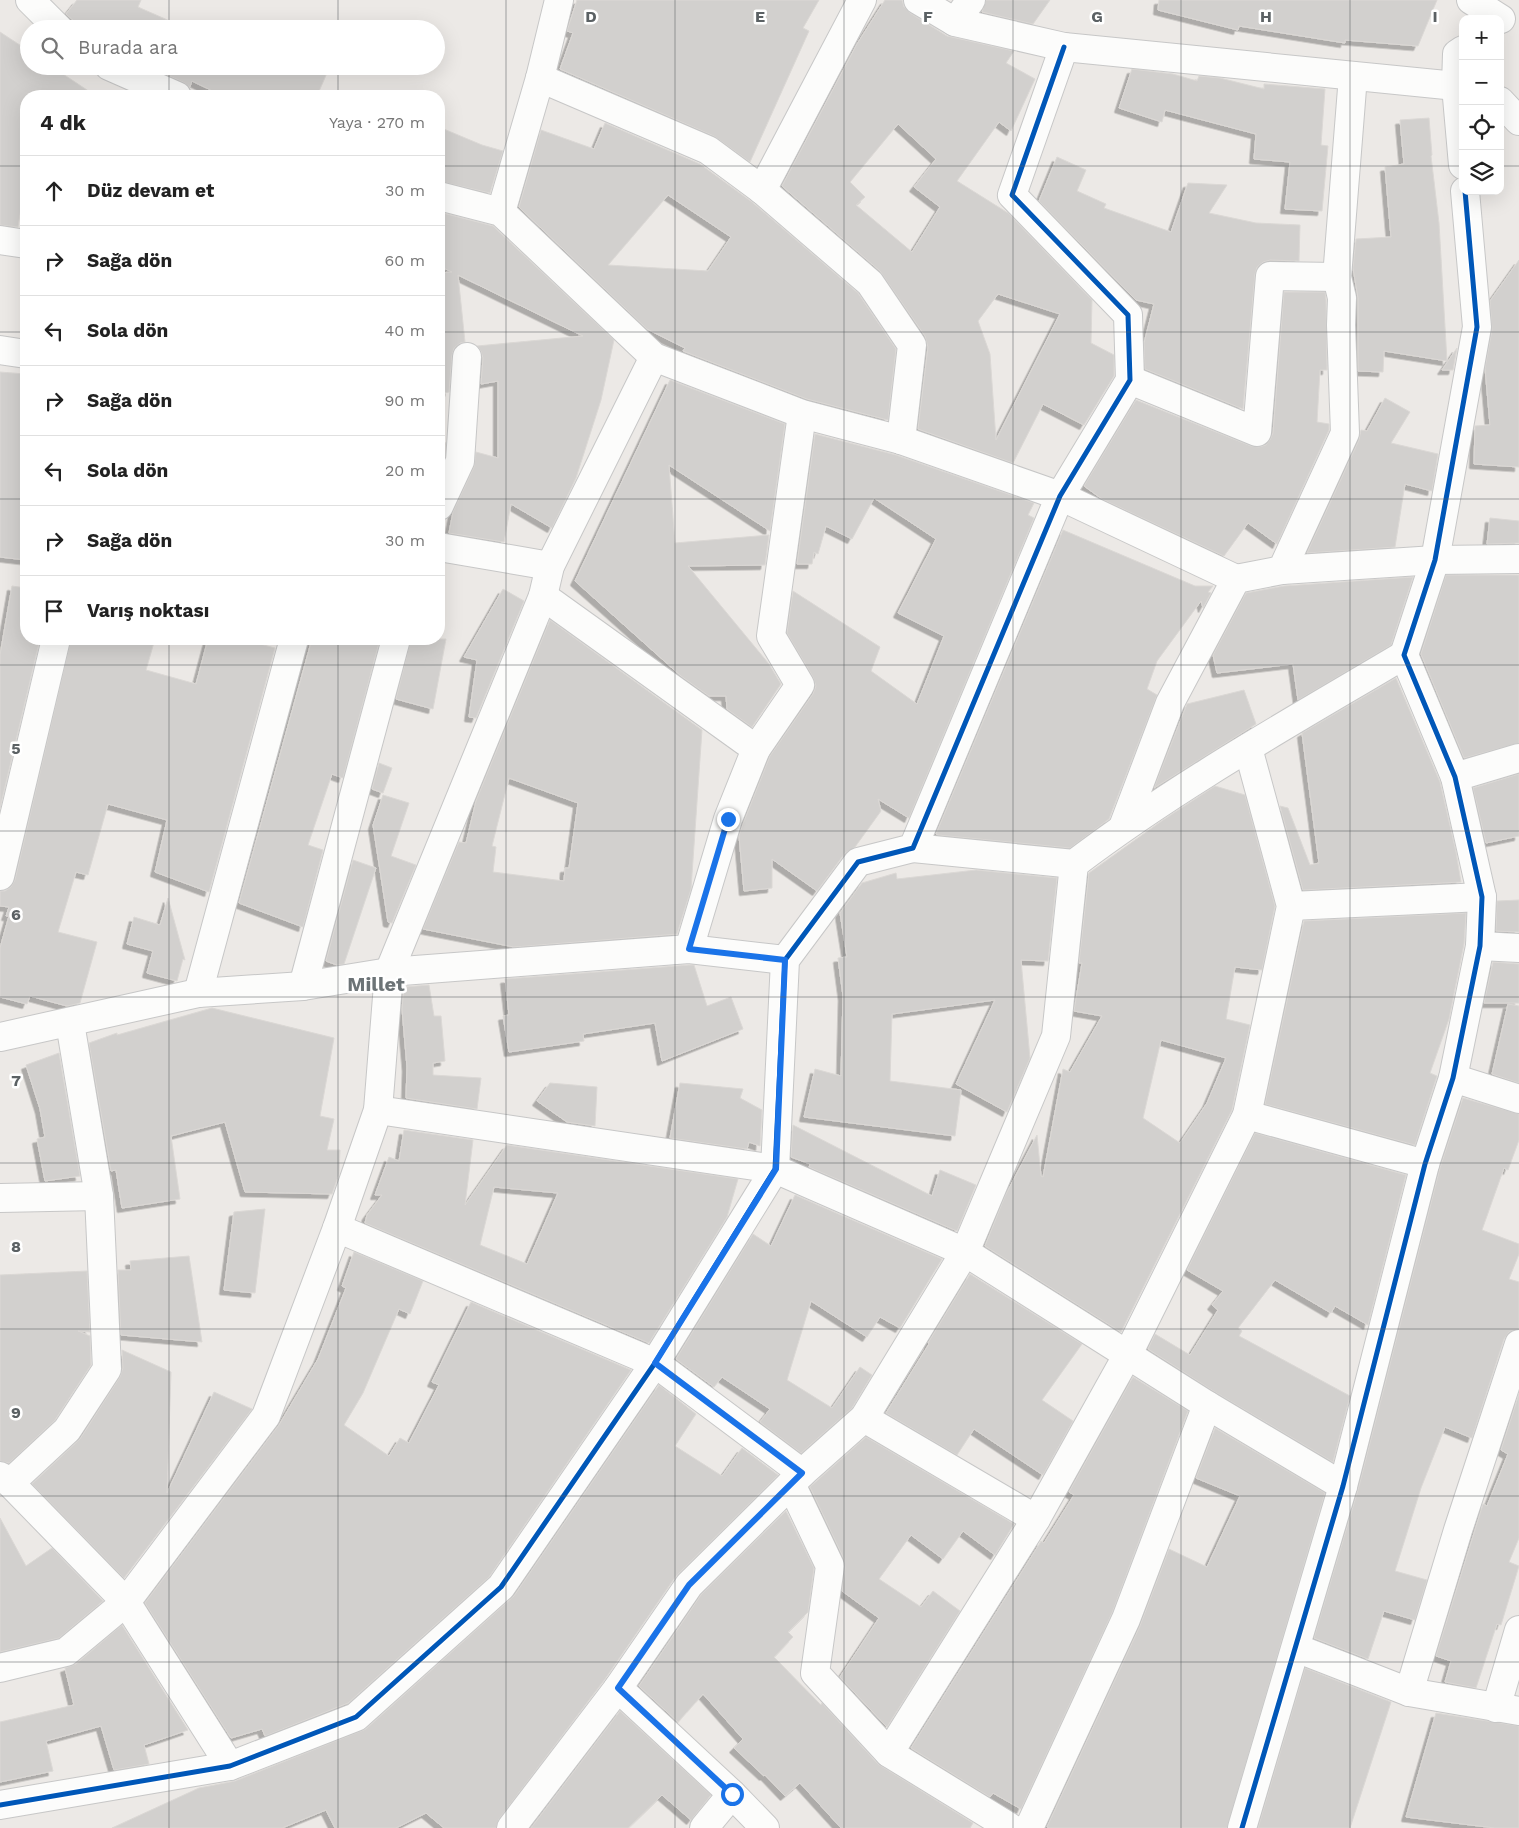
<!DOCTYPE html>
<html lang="tr">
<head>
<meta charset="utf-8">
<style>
  :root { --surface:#fff; --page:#f2f2f2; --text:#222; --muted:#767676; --line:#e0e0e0 }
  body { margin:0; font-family:"Work Sans",sans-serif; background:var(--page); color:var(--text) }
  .controls { position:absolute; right:15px; top:15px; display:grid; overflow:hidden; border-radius:10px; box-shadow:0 5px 20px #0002 }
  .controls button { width:45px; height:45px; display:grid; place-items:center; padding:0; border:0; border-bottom:1px solid var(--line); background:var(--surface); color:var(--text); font:25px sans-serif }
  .stop { position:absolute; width:15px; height:15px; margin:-11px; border:4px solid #1a73e8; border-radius:50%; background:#fff }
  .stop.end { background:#1a73e8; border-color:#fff; box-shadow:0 1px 5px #0008 }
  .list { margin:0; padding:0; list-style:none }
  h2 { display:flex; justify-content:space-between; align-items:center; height:65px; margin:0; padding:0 20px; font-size:21px }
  h2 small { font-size:16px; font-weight:400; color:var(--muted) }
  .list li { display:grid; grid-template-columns:32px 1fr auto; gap:15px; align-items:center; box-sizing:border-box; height:70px; padding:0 20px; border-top:1px solid var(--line) }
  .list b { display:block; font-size:19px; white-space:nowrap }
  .list em { font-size:16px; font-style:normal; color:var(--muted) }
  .icon { flex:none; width:28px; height:28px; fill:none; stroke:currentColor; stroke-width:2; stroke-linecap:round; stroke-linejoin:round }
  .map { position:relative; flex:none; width:1519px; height:1828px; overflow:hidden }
  .search { position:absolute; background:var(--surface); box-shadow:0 5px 20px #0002; left:20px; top:20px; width:425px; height:55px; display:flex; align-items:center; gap:12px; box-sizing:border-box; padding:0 18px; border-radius:28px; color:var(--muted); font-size:19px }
  .panel { position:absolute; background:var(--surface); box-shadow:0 5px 20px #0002; left:20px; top:90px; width:425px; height:555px; border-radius:20px }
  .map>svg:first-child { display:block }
  .building { fill:#d2d0ce; stroke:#dbd8d5; fill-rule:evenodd; filter:url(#shadow) }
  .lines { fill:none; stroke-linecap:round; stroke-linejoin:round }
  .minor-casing { stroke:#c7c7c7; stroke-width:30 }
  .minor { stroke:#fcfcfb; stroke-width:28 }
  .cycleway-casing { stroke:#fff; stroke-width:8 }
  .cycleway { stroke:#0057b8; stroke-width:5 }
  .route { stroke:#1a73e8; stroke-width:6 }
  .grid { fill:none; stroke:#5b6164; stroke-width:1; stroke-opacity:0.55 }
  .labels { text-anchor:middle; stroke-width:5; stroke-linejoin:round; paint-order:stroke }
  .district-label { font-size:20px; font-weight:bold; fill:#6c7376; stroke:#fff }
  .grid-label { font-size:16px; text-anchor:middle; font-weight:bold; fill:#5b6164; stroke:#fff; stroke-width:5; stroke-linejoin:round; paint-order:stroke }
</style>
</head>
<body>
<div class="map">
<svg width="1519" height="1828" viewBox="0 0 1519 1828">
  <defs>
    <filter id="shadow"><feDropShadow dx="-4.5" dy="4.5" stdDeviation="0" flood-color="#0004"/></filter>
  </defs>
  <rect width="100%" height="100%" fill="#ece9e6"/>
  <g class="building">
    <polygon points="77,0 141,0 138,7 188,29 83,29 66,14"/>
    <polygon points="577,0 819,0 803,28 809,31 750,162 714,136 560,69 573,33 567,31"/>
    <path d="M885 0H902L904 7 910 13 947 36 1014 51 1006 63 1035 79 1011 131 999 122 957 181 1008 213 1092 300 1091 343 1114 355V376L1084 425 1043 404 1013 463 918 429 928 347 925 336 880 271 782 186 857 44ZM898 124 936 159 914 187 940 207 912 252 856 205 865 197 850 182ZM998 294 1060 314 996 440 990 354 978 321Z"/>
    <polygon points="986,0 1050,0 1033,24 982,12"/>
    <polygon points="1159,0 1437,0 1418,46 1345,40 1345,43 1239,26 1238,30 1158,10"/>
    <polygon points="0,32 29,51 29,66 51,66 96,96 26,96 26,177 18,227 0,225"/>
    <polygon points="152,66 330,66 317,96 223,96 192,81 190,87 183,82 151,68"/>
    <polygon points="1132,69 1173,74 1197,81 1199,76 1220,78 1264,89 1264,84 1325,89 1321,145 1328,146 1322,211 1285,209 1290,162 1254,159 1256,134 1165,110 1162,122 1119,108"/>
    <polygon points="1429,118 1432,155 1431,156 1439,223 1447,361 1384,351 1383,372 1358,371 1358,298 1353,268 1356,239 1391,237 1385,167 1404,164 1400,120"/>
    <path d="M605 123 700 164 752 202 858 293 896 349 888 420 807 399 683 351 685 348 647 329 519 207 541 130 594 149ZM668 195 731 237 708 271 608 265Z"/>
    <polygon points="439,127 482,145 503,151 490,193 439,181"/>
    <polygon points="1057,157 1086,170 1077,191 1106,204 1104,208 1171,232 1188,183 1227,185 1209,213 1256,223 1300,225 1299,261 1270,260 1263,262 1257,267 1255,274 1243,409 1145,369 1144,343 1154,304 1136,300 1039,201"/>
    <polygon points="439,212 493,226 614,340 601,400 576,478 552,528 511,504 504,542 449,533 453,512 474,467 476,452 498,458 498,381 481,384 483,358 481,351 477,346 583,336 458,275 465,342 460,343 454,348 452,355 449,392 439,394 439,273 452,272 439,266"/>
    <polygon points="1519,260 1519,467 1474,464 1475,426 1490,425 1485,368 1492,330 1490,301"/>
    <polygon points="1284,292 1325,292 1326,300 1327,370 1320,370 1317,422 1329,424 1329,430 1277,544 1248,523 1224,556 1102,499 1084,486 1136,400 1251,446 1259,447 1266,445 1270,440 1273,433"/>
    <polygon points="1457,348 1453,370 1442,370"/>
    <polygon points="0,372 26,374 26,560 0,557"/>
    <polygon points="670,380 785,424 770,531 669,465 675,543 769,535 765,565 688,566 769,664 781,684 752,727 727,709 726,696 709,696 681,676 575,581"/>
    <polygon points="1385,398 1410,412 1391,443 1438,454 1432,491 1405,484 1395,547 1307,553 1359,440 1361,430 1367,431"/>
    <polygon points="815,434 896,455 1034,503 1028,515 1034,518 909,818 878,799 881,811 855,847 845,853 817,891 772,859 772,888 744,891 739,836 743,824 770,756 813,694 816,686 813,677 787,633 793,591 880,647 871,671 917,704 944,636 898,613 936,539 874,498 852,539 826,526 818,554 814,552 812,564 797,564"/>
    <polygon points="439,441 446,443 445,457 439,470"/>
    <polygon points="1490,518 1519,521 1519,543 1487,544"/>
    <polygon points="1063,530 1195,586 1213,586 1208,592 1211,593 1203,608 1201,601 1157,661 1147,689 1157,695 1109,819 1070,848 938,835 936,834"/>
    <polygon points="1446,575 1519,575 1519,743 1464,758 1421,654"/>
    <polygon points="1413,577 1391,645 1298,700 1293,664 1217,673 1213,655 1246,593 1284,586"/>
    <polygon points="12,586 26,588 26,639 40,639 0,808 0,655"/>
    <polygon points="503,589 524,601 476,718 469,717 477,660 464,657"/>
    <path d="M550 620 702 730 691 889 677 934 514 947 423 929 459 842 466 843 476 801ZM509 778 578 803 569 868H565L564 881 493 872 496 847 492 846Z"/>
    <polygon points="71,639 155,639 146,670 196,684 208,639 242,639 275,648 209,892 155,872 167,820 108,804 88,875 76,872 58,932 97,942 80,1003 67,1006 30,996 27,1004 0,997 0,948 9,916 6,916 9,907 0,906 0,891 5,891 11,887 15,880"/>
    <polygon points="312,639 380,639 343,778 332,774 308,845 323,850 303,927 239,903"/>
    <polygon points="411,639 446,639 433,709 396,699"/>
    <polygon points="1396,678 1440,782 1456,852 1461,882 1303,890 1280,806 1288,808 1310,865 1319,863 1302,733"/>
    <polygon points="1244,690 1256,724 1154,788 1187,704"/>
    <polygon points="379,763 392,768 383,793 372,789"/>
    <polygon points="1519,774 1519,836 1486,843 1473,788"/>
    <path d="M1215 786 1245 795 1275 906 1262 970 1235 967 1226 1019 1250 1025 1232 1110 1121 1332 985 1246 1005 1196 1037 1135 1041 1176 1043 1177 1063 1069 1070 1072 1102 1016 1074 1011 1082 963H1079L1089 873 1163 820ZM1161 1040 1226 1058 1207 1103 1180 1143 1143 1118Z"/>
    <polygon points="383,795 409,803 391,856 416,865 392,923 388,922 373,825"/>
    <polygon points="353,860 376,868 344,964 337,965 326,961"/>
    <polygon points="976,870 1057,878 1048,961 1021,960 1030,1058 1007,1112 956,1084 995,1000 892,1014 890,1081 961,1090 955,1136 804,1117 815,1069 841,1076 843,996 838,958 847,957 840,913 862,883 896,873 897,879"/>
    <polygon points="168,898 185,960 183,959 177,981 147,973 153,951 127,944 134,917 160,925"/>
    <polygon points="1519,900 1519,932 1496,931 1497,901"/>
    <polygon points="1466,913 1464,944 1449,1019 1430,1073 1437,1076 1415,1145 1265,1104 1304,921"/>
    <polygon points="1493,962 1519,964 1519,1003 1484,1003"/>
    <polygon points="689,965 694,965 707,1006 731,997 743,1029 662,1061 655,1023 583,1034 584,1041 509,1052 503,1016 509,1015 505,979"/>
    <polygon points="429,985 434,1016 441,1016 445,1061 433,1063 433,1075 481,1078 477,1109 406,1098 407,1067 402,1009 404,987"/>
    <polygon points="1508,1004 1519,1006 1519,1083 1492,1074"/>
    <polygon points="212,1008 334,1038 320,1116 334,1119 327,1150 340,1150 339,1174 332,1194 245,1192 225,1122 171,1136 180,1199 122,1208 116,1170 111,1171 89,1043 117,1033 117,1035"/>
    <polygon points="59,1053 80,1176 45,1181 37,1139 45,1137 40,1109 26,1065"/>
    <polygon points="550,1083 597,1087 595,1126 567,1122 537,1101"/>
    <polygon points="680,1083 743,1089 740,1098 762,1110 760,1146 749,1142 747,1149 670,1138"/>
    <polygon points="1463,1098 1519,1114 1519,1140 1508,1170 1504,1168 1482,1230 1519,1244 1519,1254 1509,1279 1519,1282 1519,1329 1509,1332 1504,1339 1472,1438 1445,1427 1421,1488 1395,1571 1427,1580 1415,1620 1384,1611 1368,1659 1314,1638 1358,1490 1440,1168"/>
    <polygon points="793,1125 932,1196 940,1170 976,1185 957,1231 809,1167 810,1164 791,1157"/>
    <path d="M404 1130 473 1140 465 1205 507 1145 738 1179 727 1217 649 1343 365 1223 367 1215 382 1195H375L389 1157 399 1161ZM494 1187 558 1193 527 1264 480 1245Z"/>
    <polygon points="1255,1133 1406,1175 1368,1325 1335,1306 1331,1313 1275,1280 1238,1328 1242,1331 1239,1336 1350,1396 1333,1462 1215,1392 1148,1349 1155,1334 1190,1355 1218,1310 1212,1305 1223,1291 1187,1270"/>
    <polygon points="795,1195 942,1259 900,1328 880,1317 867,1337 811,1301 787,1380 832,1408 860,1367 872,1375 852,1408 801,1453 760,1422 770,1409 722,1377 714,1387 676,1359 753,1234 771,1246"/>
    <polygon points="265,1209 255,1293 224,1290 234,1212"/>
    <polygon points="354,1252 423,1281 410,1314 399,1309 363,1393 344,1425 389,1456 400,1438 409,1443 439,1385 432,1382 471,1302 631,1370 489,1577 348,1703 265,1736 262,1729 231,1738 145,1603 279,1425 318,1359 346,1288 342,1286"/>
    <polygon points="189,1256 202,1342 121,1335 118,1270 131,1270 130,1261"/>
    <polygon points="87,1271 90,1332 78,1331 90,1336 91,1365 55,1420 9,1463 0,1461 0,1275"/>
    <polygon points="970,1274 1082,1344 1042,1400 1073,1421 1043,1475 974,1429 957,1455 886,1413 929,1344 928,1343"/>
    <polygon points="122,1350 171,1372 167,1493 214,1392 252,1409 124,1578 32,1484 80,1439 120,1377 123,1368"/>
    <polygon points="1133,1377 1188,1411 1112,1613 1021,1809 993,1793 990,1797 911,1748 1040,1543 1041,1541 1044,1543 1074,1495 1069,1492"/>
    <polygon points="659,1385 696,1414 675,1446 722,1476 742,1448 778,1475 676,1576 605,1679 499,1819 496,1828 444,1828 426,1813 396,1828 335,1828 326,1810 282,1828 112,1828 199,1788 235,1781 366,1729 514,1596"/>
    <polygon points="1519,1394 1519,1538 1509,1562 1519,1566 1501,1625 1497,1624 1476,1688 1445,1682 1451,1661 1436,1656 1483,1504 1487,1506 1508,1454 1501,1450"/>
    <polygon points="1215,1428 1325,1493 1227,1828 1049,1828 1047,1827 1140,1626 1169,1549 1207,1567 1240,1496 1196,1478"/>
    <polygon points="866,1437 1014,1524 995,1555 963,1531 943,1559 911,1535 879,1579 921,1607 933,1591 960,1611 887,1727 840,1677 879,1618 842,1591 845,1568 844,1559 810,1487"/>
    <polygon points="786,1511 814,1568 808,1612 788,1632 793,1637 774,1657 821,1705 822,1703 878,1764 973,1823 970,1828 841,1828 800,1783 785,1796 765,1775 764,1776 734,1748 743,1739 703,1694 678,1722 639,1686 701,1595"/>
    <polygon points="0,1518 26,1566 52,1548 103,1601 59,1638 0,1652"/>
    <polygon points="122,1625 188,1730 144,1745 149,1764 114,1770 101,1726 46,1741 53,1771 0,1782 0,1722 74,1705 65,1668 76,1664"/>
    <polygon points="1305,1668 1391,1702 1350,1828 1258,1828"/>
    <polygon points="620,1711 711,1795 691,1820 662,1795 628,1828 531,1828"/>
    <polygon points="1436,1713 1519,1726 1519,1828 1495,1828 1406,1817"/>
  </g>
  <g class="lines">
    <defs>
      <g id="minor">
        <polyline points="30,0 59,29"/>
        <polyline points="918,0 955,22 1064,47 1456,86"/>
        <polyline points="1471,0 1501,19"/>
        <polyline points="955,22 971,0"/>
        <polyline points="1463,50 1457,54 1456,86 1463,165"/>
        <polyline points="109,66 177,96"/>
        <polyline points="540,78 708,150 762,190 870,283 912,345 901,440"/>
        <polyline points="1500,101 1519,121"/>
        <polyline points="762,190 862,0"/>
        <polyline points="439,196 501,212 654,357 802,414 901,440 1060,496 1236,579"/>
        <polyline points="501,212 540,78 559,0"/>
        <polyline points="0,240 26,244"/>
        <polyline points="0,350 26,354"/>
        <polyline points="1130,380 1257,432 1270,276 1337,277"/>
        <polyline points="439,506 460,461 467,357"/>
        <polyline points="439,547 550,566"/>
        <polyline points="1282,570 1435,560 1519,559"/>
        <polyline points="543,596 756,749 728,819 689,949"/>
        <polyline points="756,749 800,685 771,636 802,414"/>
        <polyline points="1455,777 1519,758"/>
        <polyline points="1123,827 1170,703 1236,579 1282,570 1345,433 1341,325 1342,298 1337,277 1353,76"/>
        <path d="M913 848 1074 864C1178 785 1293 721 1404 655"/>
        <polyline points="0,876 56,639"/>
        <polyline points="1291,906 1482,897"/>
        <polyline points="1480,946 1519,948"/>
        <polyline points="303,986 396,639"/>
        <polyline points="198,993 294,639"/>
        <polyline points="0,1037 198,993 303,986 389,972 689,949 785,960"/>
        <polyline points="1453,1078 1519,1099"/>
        <polyline points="378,1110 775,1169 965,1252 1207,1405 1343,1486"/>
        <polyline points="1247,1115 1425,1164"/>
        <polyline points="0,1198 99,1196"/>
        <polyline points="337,1228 655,1363 802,1473"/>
        <polyline points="864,1418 1036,1519"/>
        <polyline points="0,1476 10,1483 126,1602 230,1766"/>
        <polyline points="10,1483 67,1430 107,1369 99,1196 70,1023"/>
        <polyline points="791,1484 830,1566 815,1673 889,1753 1011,1828"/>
        <polyline points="1296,1648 1409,1692 1519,1711"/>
        <polyline points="0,1668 66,1652 126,1602 266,1416 337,1228 378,1110 389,972 543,596 550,566 654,357"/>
        <polyline points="618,1688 732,1794 765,1828"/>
        <polyline points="1409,1692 1458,1530 1519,1344"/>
        <polyline points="1496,1708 1519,1630"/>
        <polyline points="889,1753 1036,1519 1128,1354 1247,1115 1291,906 1248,748"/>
        <polyline points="0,1805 230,1766 356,1717 501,1587 655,1363 775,1169 785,960 858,862 913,848 1060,496 1130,380 1128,315 1012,195 1064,47"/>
        <polyline points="511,1828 618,1688 689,1585 802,1473 864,1418 965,1252 1056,1036 1074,864"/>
        <polyline points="704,1828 732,1794"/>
        <polyline points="1029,1828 1126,1619 1207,1405"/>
        <polyline points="1242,1828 1343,1486 1425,1164 1453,1078 1480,946 1482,897 1455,777 1404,655 1435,560 1477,327 1465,191"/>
      </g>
    </defs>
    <use href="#minor" class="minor-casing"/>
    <use href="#minor" class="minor"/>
    <defs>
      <g id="cycleway">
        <polyline points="0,1805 230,1766 356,1717 501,1587 655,1363 775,1169 785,960 858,862 913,848 1060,496 1130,380 1128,315 1012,195 1064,47"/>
        <polyline points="1242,1828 1343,1486 1425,1164 1453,1078 1480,946 1482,897 1455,777 1404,655 1435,560 1477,327 1465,191"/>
      </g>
    </defs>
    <use href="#cycleway" class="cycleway-casing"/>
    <use href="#cycleway" class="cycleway"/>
  </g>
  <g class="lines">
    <polyline class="route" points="728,819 689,949 785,960 776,1169 655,1363 802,1473 689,1585 618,1688 732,1794"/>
  </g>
  <path class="grid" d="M169 0V29M338 0V29M506 0V1828M675 0V1828M844 0V1828M1013 0V1828M1181 0V1828M1350 0V1828M169 66V96M338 66V96M0 166H26M439 166H1463M1500 166H1519M0 332H26M439 332H1519M0 499H26M439 499H1519M169 639V1828M338 639V1828M0 665H1519M0 831H1519M0 997H1519M0 1163H1519M0 1329H1519M0 1496H1519M0 1662H1519"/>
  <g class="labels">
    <g class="district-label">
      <text x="376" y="991">Millet</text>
    </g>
  </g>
  <g class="grid-label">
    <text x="591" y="22">D</text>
    <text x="760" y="22">E</text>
    <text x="928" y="22">F</text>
    <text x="1097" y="22">G</text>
    <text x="1266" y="22">H</text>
    <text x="1435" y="22">I</text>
    <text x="16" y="754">5</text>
    <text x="16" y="920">6</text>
    <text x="16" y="1086">7</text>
    <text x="16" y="1252">8</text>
    <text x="16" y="1418">9</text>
  </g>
</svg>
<div class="controls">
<button>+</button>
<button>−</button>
<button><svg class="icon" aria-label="locate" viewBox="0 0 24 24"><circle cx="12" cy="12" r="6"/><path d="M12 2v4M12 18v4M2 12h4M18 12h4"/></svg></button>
<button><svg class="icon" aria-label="layers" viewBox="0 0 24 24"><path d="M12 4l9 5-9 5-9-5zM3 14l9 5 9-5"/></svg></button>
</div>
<div class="stop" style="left:732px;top:1794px"></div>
<div class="stop end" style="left:728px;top:819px"></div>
<div class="search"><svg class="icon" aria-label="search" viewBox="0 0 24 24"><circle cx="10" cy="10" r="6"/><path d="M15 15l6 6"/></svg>Burada ara</div>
<section class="panel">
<h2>4 dk<small>Yaya · 270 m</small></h2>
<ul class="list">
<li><svg class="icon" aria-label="ahead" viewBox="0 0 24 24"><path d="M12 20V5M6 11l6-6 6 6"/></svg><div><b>Düz devam et</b></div><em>30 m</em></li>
<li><svg class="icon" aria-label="right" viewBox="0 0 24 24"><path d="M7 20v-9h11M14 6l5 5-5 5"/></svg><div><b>Sağa dön</b></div><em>60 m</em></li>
<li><svg class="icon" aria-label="left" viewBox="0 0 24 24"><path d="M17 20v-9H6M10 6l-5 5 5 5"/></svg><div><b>Sola dön</b></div><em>40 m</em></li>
<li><svg class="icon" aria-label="right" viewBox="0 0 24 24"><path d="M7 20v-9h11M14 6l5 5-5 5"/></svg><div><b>Sağa dön</b></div><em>90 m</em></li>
<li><svg class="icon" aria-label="left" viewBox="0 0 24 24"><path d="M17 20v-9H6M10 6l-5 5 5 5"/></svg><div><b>Sola dön</b></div><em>20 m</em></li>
<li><svg class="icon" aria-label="right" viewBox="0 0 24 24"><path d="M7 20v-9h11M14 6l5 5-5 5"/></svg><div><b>Sağa dön</b></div><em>30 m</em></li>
<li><svg class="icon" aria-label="arrive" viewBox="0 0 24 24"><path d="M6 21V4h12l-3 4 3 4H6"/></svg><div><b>Varış noktası</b></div></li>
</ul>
</section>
</div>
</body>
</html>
